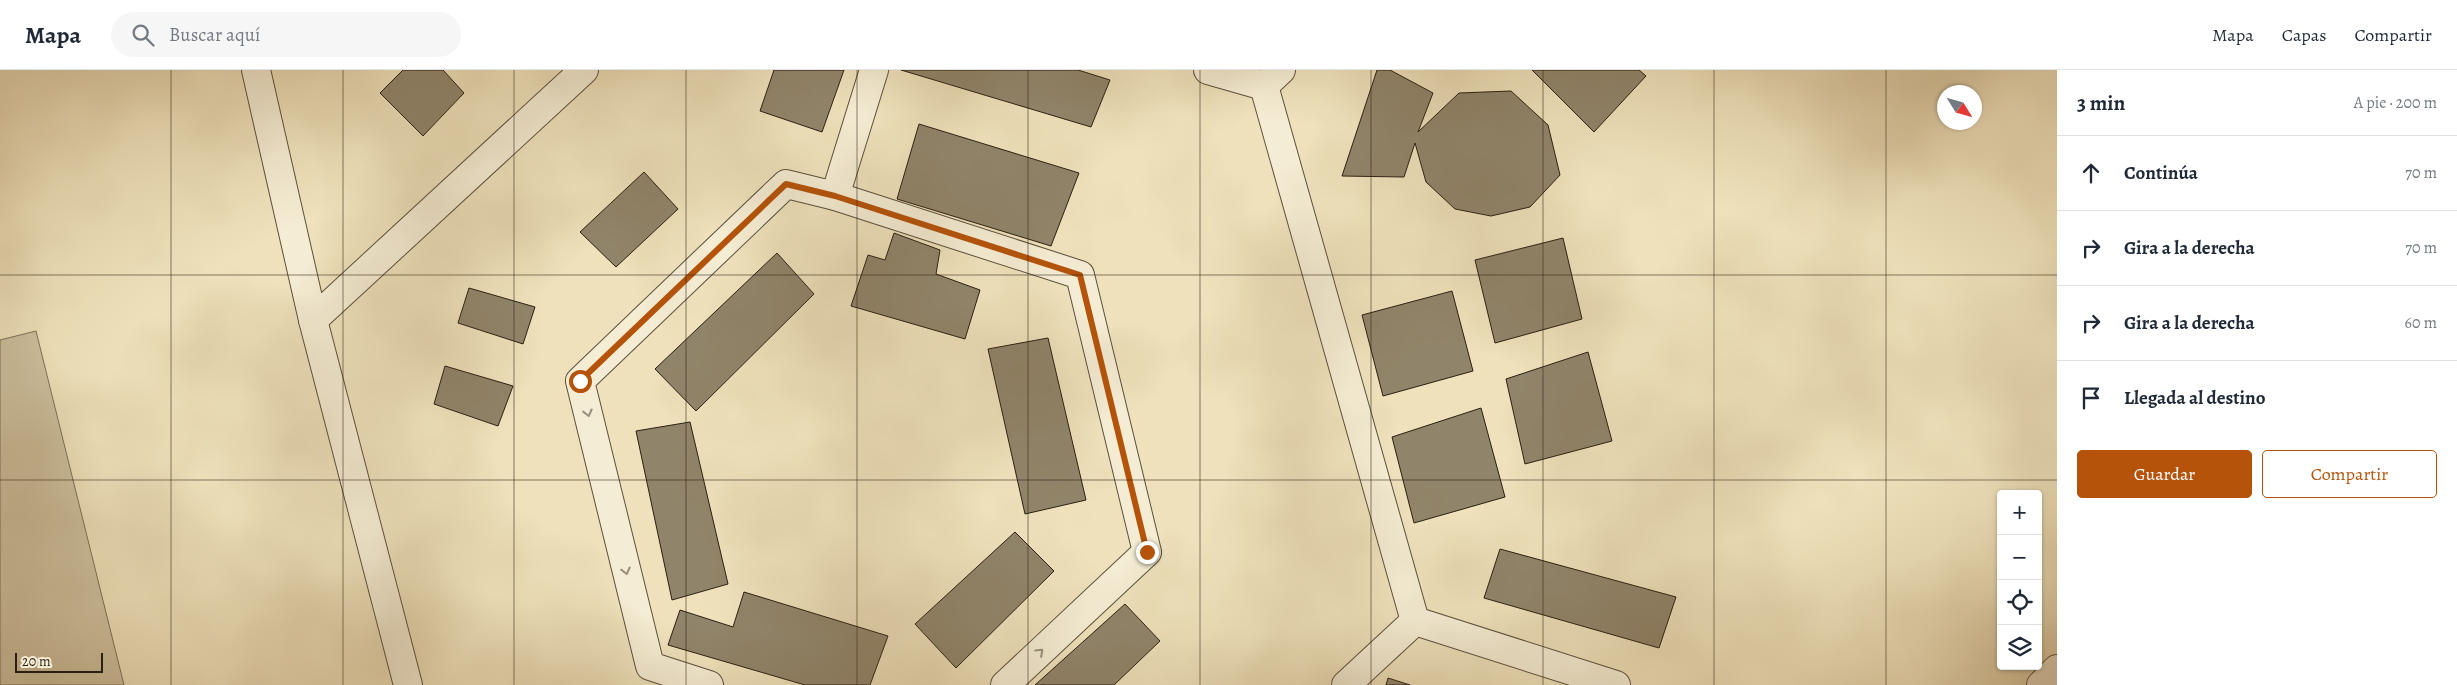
<!DOCTYPE html>
<html lang="es">
<head>
<meta charset="utf-8">
<style>
  :root { --surface:#fff; --page:#f6f6f7; --text:#1f2937; --muted:#747a83; --line:#e0e1e3; --accent:#b45309 }
  body { margin:0; font-family:Alegreya,serif; background:var(--page); color:var(--text) }
  .controls { position:absolute; right:15px; bottom:15px; display:grid; overflow:hidden; border-radius:5px; box-shadow:0 1px 4px #0004 }
  .controls button { width:45px; height:45px; display:grid; place-items:center; padding:0; border:0; border-bottom:1px solid var(--line); background:var(--surface); color:var(--text); font:25px sans-serif }
  .compass { position:absolute; left:1937px; top:15px; width:45px; height:45px; border-radius:50%; background:var(--surface); box-shadow:0 1px 4px #0004; rotate:127deg }
  .scale { position:absolute; left:15px; bottom:12px; width:88px; box-sizing:border-box; padding-left:5px; border:2px solid #2b1f13; border-top:0; font-size:14px; line-height:18px; white-space:nowrap; color:#2b1f13; -webkit-text-stroke:4px #f4ecd3; paint-order:stroke }
  .stop { position:absolute; width:15px; height:15px; margin:-11px; border:4px solid #b45309; border-radius:50%; background:#fff }
  .stop.end { background:#b45309; border-color:#fff; box-shadow:0 1px 5px #0008 }
  .list { margin:0; padding:0; list-style:none }
  h2 { display:flex; justify-content:space-between; align-items:center; height:65px; margin:0; padding:0 20px; font-size:21px }
  h2 small { font-size:16px; font-weight:400; color:var(--muted) }
  .list li { display:grid; grid-template-columns:32px 1fr auto; gap:15px; align-items:center; box-sizing:border-box; height:75px; padding:0 20px; border-top:1px solid var(--line) }
  .list b { display:block; font-size:19px; white-space:nowrap }
  .list em { font-size:16px; font-style:normal; color:var(--muted) }
  .actions { display:flex; gap:10px; padding:15px 20px }
  .actions a { flex:1; padding:11px 0; border:1px solid var(--accent); border-radius:5px; text-align:center; font-size:18px; color:var(--accent) }
  .actions .main { background:var(--accent); color:#fff }
  .icon { flex:none; width:28px; height:28px; fill:none; stroke:currentColor; stroke-width:2; stroke-linecap:round; stroke-linejoin:round }
  .map { position:relative; flex:none; width:2057px; height:615px; overflow:hidden }
  header { display:flex; align-items:center; gap:30px; box-sizing:border-box; height:70px; padding:0 25px; background:var(--surface); border-bottom:1px solid var(--line) }
  header strong { font-size:24px }
  nav { display:flex; gap:28px; margin-inline-start:auto; font-size:18px }
  .search { width:350px; height:45px; background:var(--page); display:flex; align-items:center; gap:12px; box-sizing:border-box; padding:0 18px; border-radius:28px; color:var(--muted); font-size:19px }
  main { display:flex }
  aside { flex:1; background:var(--surface) }
  .map>svg:first-child { display:block }
  .green { fill:#cdc09e; stroke:#7c7058 }
  .building { fill:#90846a; stroke:#2b1f13 }
  .lines { fill:none; stroke-linecap:round; stroke-linejoin:round }
  .minor-casing { stroke:#5c503d; stroke-width:30 }
  .minor { stroke:#f4ecd3; stroke-width:28 }
  .oneway { stroke:#9a907d }
  .route { stroke:#b45309; stroke-width:6 }
  .grid { fill:none; stroke:#2b1f13; stroke-width:1; stroke-opacity:0.55 }
</style>
</head>
<body>
<header>
<strong>Mapa</strong>
<div class="search"><svg class="icon" aria-label="search" viewBox="0 0 24 24"><circle cx="10" cy="10" r="6"/><path d="M15 15l6 6"/></svg>Buscar aquí</div>
<nav><a>Mapa</a><a>Capas</a><a>Compartir</a></nav>
</header>
<main>
<div class="map">
<svg width="2057" height="615" viewBox="0 0 2057 615">
  <rect width="100%" height="100%" fill="#eee1bb"/>
  <filter id="stains"><feTurbulence type="fractalNoise" baseFrequency=".004" numOctaves="4"/><feColorMatrix values="0 0 0 0 .2 0 0 0 0 .09 0 0 0 0 .02 0 0 0 .5 -.17"/></filter>
  <radialGradient id="worn" r=".72"><stop offset=".6" stop-color="#630" stop-opacity="0"/><stop offset="1" stop-color="#630" stop-opacity=".3"/></radialGradient>
  <polygon class="green" points="36,261 124,615 0,615 0,270"/>
  <g class="building">
    <polygon points="403,0 443,0 464,23 423,66 380,23"/>
    <polygon points="774,0 844,0 822,62 760,41"/>
    <polygon points="901,0 1078,0 1110,10 1091,57"/>
    <polygon points="1377,0 1390,0 1433,23 1418,62 1459,23 1511,21 1548,55 1560,105 1530,137 1491,146 1455,139 1426,112 1415,73 1404,107 1342,106"/>
    <polygon points="1532,0 1639,0 1646,6 1594,62"/>
    <polygon points="919,54 1079,103 1051,176 897,129"/>
    <polygon points="644,102 678,139 616,197 580,162"/>
    <polygon points="894,163 940,180 936,204 980,220 965,269 851,236 868,185 885,190"/>
    <polygon points="1563,168 1582,249 1495,273 1475,190"/>
    <polygon points="777,183 814,224 696,341 655,299"/>
    <polygon points="469,218 535,237 523,274 458,253"/>
    <polygon points="1452,221 1473,301 1383,326 1362,245"/>
    <polygon points="1048,268 1086,430 1025,444 988,279"/>
    <polygon points="1588,282 1612,371 1525,394 1506,309"/>
    <polygon points="445,296 513,316 498,356 434,334"/>
    <polygon points="1481,338 1505,427 1414,453 1392,367"/>
    <polygon points="690,352 728,514 672,530 636,361"/>
    <polygon points="1015,462 1054,501 956,598 915,554"/>
    <polygon points="1500,479 1676,527 1659,578 1484,528"/>
    <polygon points="744,522 888,566 870,615 805,615 668,575 680,540 733,557"/>
    <polygon points="1125,534 1160,571 1114,615 1035,615"/>
    <polygon points="1388,608 1410,615 1386,615"/>
  </g>
  <g class="lines">
    <defs>
      <g id="minor">
        <polyline points="256,0 313,250 408,615"/>
        <polyline points="1208,0 1264,16 1281,0"/>
        <polyline points="1264,16 1415,551 1616,615"/>
        <polyline points="835,126 874,0"/>
        <polyline points="313,250 584,0"/>
        <polyline points="709,615 650,596 580,311 786,114 835,126 1080,205 1147,482 1005,615"/>
        <polyline points="1346,615 1415,551"/>
        <polyline points="2041,615 2057,599"/>
      </g>
    </defs>
    <use href="#minor" class="minor-casing"/>
    <use href="#minor" class="minor"/>
  </g>
  <defs><path id="oneway-chevron" d="M-2-3.5L2.5 0L-2 3.5" fill="none" stroke-width="1.6" stroke-linecap="round" stroke-linejoin="round" transform="scale(1.25)"/></defs>
  <g class="oneway">
    <use href="#oneway-chevron" transform="translate(588 343) rotate(76)"/>
    <use href="#oneway-chevron" transform="translate(626 501) rotate(76)"/>
    <use href="#oneway-chevron" transform="translate(1040 582) rotate(-43)"/>
  </g>
  <g class="lines">
    <polyline class="route" points="580,311 786,114 835,126 1080,205 1147,482"/>
  </g>
  <path class="grid" d="M171 0V615M343 0V615M514 0V615M686 0V615M857 0V615M1028 0V615M1200 0V615M1371 0V615M1543 0V615M1714 0V615M1886 0V615M0 205H2057M0 410H2057"/>
  <rect width="100%" height="100%" filter="url(#stains)"/>
  <rect width="100%" height="100%" fill="url(#worn)"/>
</svg>
<div class="controls">
<button>+</button>
<button>−</button>
<button><svg class="icon" aria-label="locate" viewBox="0 0 24 24"><circle cx="12" cy="12" r="6"/><path d="M12 2v4M12 18v4M2 12h4M18 12h4"/></svg></button>
<button><svg class="icon" aria-label="layers" viewBox="0 0 24 24"><path d="M12 4l9 5-9 5-9-5zM3 14l9 5 9-5"/></svg></button>
</div>
<svg class="compass" viewBox="-18 -18 36 36"><path d="M0-13l5 13h-10z" fill="#e53935"/><path d="M0 13l5-13h-10z" fill="#747a83"/></svg>
<div class="scale">20 m</div>
<div class="stop" style="left:580px;top:311px"></div>
<div class="stop end" style="left:1147px;top:482px"></div>
</div>
<aside>
<h2>3 min<small>A pie · 200 m</small></h2>
<ul class="list">
<li><svg class="icon" aria-label="ahead" viewBox="0 0 24 24"><path d="M12 20V5M6 11l6-6 6 6"/></svg><div><b>Continúa</b></div><em>70 m</em></li>
<li><svg class="icon" aria-label="right" viewBox="0 0 24 24"><path d="M7 20v-9h11M14 6l5 5-5 5"/></svg><div><b>Gira a la derecha</b></div><em>70 m</em></li>
<li><svg class="icon" aria-label="right" viewBox="0 0 24 24"><path d="M7 20v-9h11M14 6l5 5-5 5"/></svg><div><b>Gira a la derecha</b></div><em>60 m</em></li>
<li><svg class="icon" aria-label="arrive" viewBox="0 0 24 24"><path d="M6 21V4h12l-3 4 3 4H6"/></svg><div><b>Llegada al destino</b></div></li>
</ul>
<div class="actions"><a class="main">Guardar</a><a>Compartir</a></div>
</aside>
</main>
</body>
</html>
